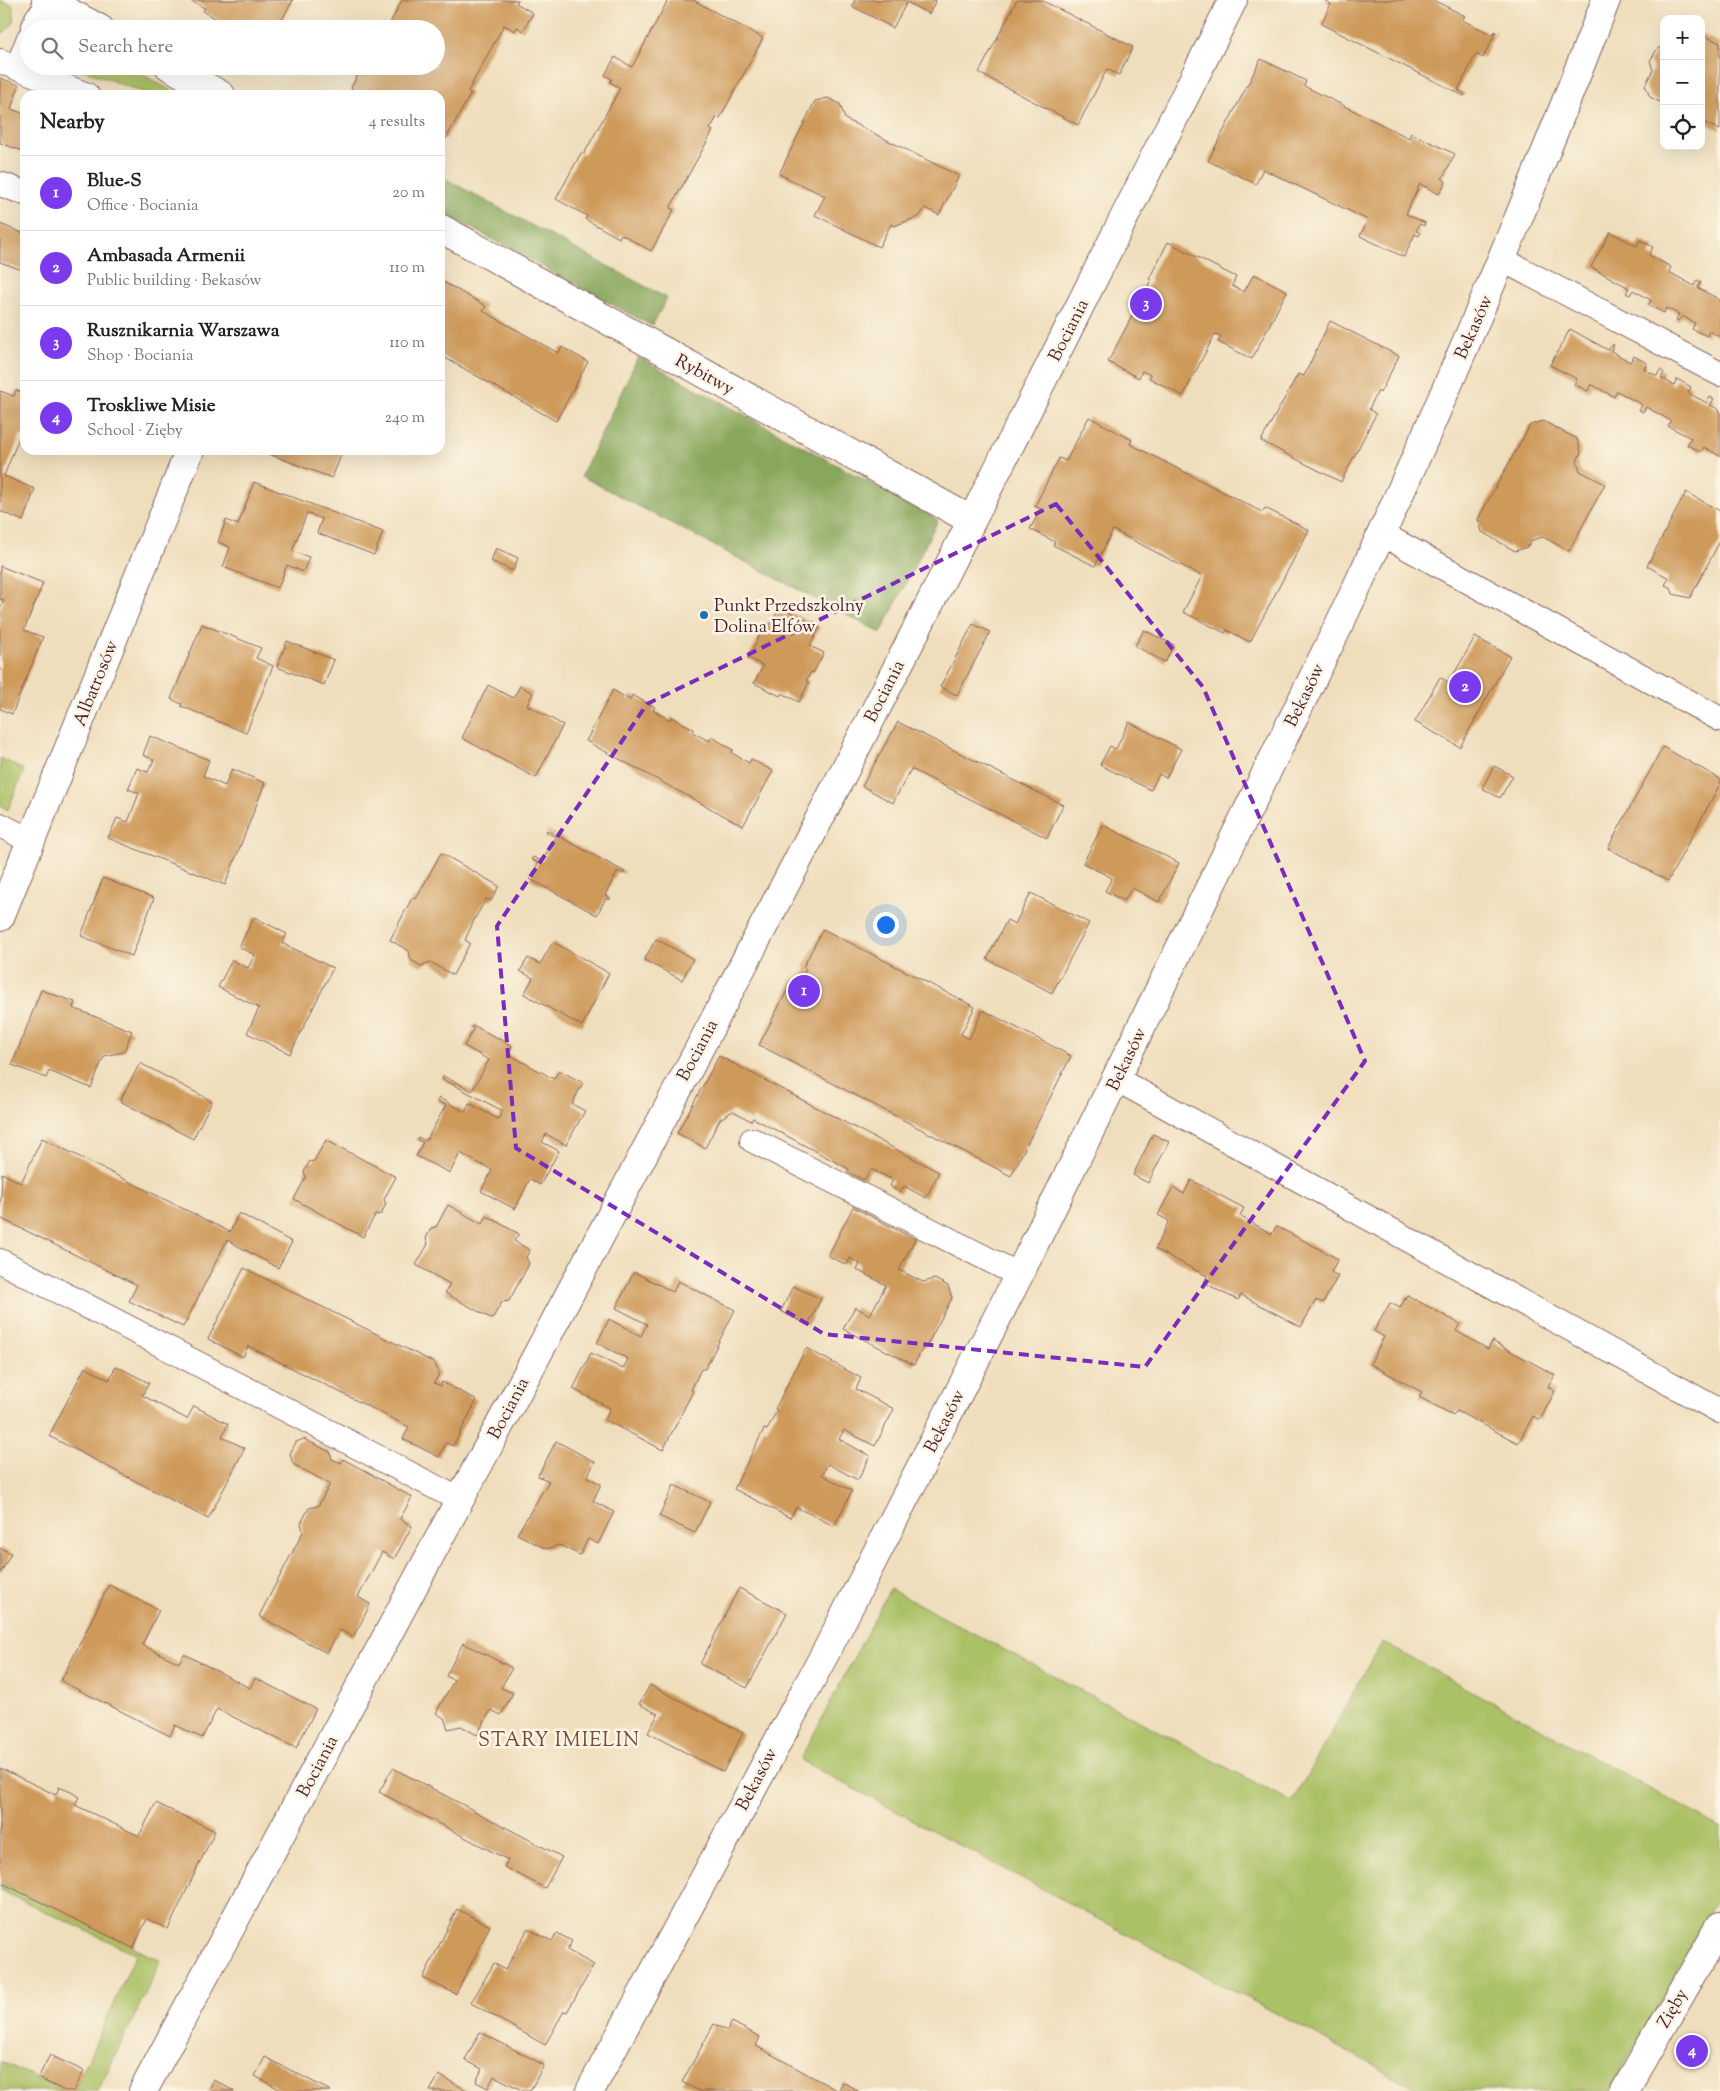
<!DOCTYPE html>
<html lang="en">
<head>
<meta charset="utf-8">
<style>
  :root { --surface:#fff; --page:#f6f6f6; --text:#222; --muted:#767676; --line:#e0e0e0; --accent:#7c3aed }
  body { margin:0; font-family:"Sorts Mill Goudy",serif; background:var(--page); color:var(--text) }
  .controls { position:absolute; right:15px; top:15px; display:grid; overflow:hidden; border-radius:10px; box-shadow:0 5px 20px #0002 }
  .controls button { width:45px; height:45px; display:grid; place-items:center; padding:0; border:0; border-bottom:1px solid var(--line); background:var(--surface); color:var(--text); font:25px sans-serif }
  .you { position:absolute; left:885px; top:924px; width:18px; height:18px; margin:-12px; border:4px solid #fff; border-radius:50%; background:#1a73e8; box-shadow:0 0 0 8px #1a73e833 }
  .badge { display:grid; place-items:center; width:32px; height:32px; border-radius:50%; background:var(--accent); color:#fff; font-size:16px; font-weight:700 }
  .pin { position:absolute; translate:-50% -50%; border:2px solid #fff; box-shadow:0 1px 5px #0006 }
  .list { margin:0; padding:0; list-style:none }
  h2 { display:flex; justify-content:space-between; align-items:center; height:65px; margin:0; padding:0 20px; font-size:21px }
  h2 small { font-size:16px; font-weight:400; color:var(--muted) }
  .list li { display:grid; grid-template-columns:32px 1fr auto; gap:15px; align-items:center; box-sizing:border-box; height:75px; padding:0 20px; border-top:1px solid var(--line) }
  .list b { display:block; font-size:19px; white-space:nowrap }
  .list p { margin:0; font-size:16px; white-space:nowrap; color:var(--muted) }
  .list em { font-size:16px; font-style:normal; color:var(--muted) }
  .icon { flex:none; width:28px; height:28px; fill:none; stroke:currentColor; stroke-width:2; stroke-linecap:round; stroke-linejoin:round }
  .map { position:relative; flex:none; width:1720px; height:2091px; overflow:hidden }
  .search { position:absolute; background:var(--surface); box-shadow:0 5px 20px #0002; left:20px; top:20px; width:425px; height:55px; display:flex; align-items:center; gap:12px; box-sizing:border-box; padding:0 18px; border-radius:28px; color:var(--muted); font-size:19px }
  .panel { position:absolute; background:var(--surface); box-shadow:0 5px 20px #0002; left:20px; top:90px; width:425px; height:365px; border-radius:15px }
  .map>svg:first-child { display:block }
  .green { fill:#abc166; stroke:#7a7048 }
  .forest { fill:#88a75b; stroke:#696343 }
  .building { fill:#ce9a5a }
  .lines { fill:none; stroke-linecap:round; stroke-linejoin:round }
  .service-casing { stroke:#84625e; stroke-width:26 }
  .minor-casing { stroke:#84625e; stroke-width:30 }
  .service { stroke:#fff; stroke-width:24 }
  .minor { stroke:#fff; stroke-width:28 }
  .marked { fill:none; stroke:#7b2cbf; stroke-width:4; stroke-dasharray:10 6; stroke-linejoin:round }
  .poi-dot { fill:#1f6fb2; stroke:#fcf5e5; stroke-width:2 }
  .labels { text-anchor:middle; stroke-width:5; stroke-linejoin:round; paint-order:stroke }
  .street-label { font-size:18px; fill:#4a1f2b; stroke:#fcf5e5 }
  .poi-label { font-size:18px; fill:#4a1f2b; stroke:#fcf5e5; text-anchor:start }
  .quarter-label { font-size:20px; letter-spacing:1px; fill:#784a3b; stroke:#fcf5e5 }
</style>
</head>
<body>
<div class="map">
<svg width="1720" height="2091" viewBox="0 0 1720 2091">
  <rect width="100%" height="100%" fill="#fcf5e5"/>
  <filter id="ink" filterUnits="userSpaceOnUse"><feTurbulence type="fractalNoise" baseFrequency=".02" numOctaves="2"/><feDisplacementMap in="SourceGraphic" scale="10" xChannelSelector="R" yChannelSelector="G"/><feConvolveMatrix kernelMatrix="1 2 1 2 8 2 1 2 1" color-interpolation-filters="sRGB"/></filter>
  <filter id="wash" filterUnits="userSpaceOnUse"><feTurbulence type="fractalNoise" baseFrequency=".0096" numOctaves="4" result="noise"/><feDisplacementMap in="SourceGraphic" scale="20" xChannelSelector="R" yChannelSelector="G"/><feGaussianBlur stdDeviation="1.12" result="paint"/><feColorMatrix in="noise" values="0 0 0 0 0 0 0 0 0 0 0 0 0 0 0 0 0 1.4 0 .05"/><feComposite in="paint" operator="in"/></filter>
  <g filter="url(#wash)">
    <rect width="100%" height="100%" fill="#efdebc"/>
    <g class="green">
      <path d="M0 0 12 5C17 17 13 29 0 34Z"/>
      <polygon points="73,66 127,66 179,95 150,95"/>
      <polygon points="0,758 24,770 8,810 0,806"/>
      <polygon points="890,1589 1292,1802 1382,1642 1720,1827 1720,1895 1609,2091 1422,2091 800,1760"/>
      <polygon points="0,1882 161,1961 98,2091 74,2091 136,1954 0,1890"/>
      <polygon points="0,2061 65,2091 0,2091"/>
    </g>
    <g class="forest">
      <polygon points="440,176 667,298 652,326 440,211"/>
      <polygon points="638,357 938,520 881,633 581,476"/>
    </g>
    <g id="blocks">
      <g class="building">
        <polygon points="189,0 293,0 277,29 243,29 239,26 235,29 203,11 205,8"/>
        <polygon points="402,0 518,0 516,3 533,13 523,31 517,27 515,31 504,25 468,91 471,93 446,139 440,136 440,95 364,95 351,88 362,66 436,66 436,29 387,29"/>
        <polygon points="668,0 693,0 763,38 720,118 717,117 710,129 713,131 670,208 674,210 651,251 621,234 619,238 585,219 587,216 556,199 581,153 584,154 620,88 610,82 612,79 605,75 615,57 632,67"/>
        <polygon points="855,0 936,0 929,14 907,2 893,28 852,6"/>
        <polygon points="1017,0 1041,0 1133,47 1119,75 1107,69 1078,125 979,73"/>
        <polygon points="1324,0 1433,0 1465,16 1462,20 1493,35 1495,31 1496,32 1483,58 1476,54 1458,90 1465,94 1464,96 1321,24 1331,4"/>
        <polygon points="1701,34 1720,43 1720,130 1701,121"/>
        <polygon points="1664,46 1664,104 1650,97 1645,85 1653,70 1650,61 1657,49"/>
        <polygon points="1261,59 1306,81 1304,86 1409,138 1411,133 1455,154 1442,179 1446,181 1439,194 1420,184 1406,214 1425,223 1424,226 1420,224 1416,231 1420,233 1419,236 1415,234 1404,257 1360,236 1368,220 1263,169 1256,184 1208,161"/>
        <polygon points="0,78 19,85 11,109 25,114 25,152 0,143"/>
        <polygon points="828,98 840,104 845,119 959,176 939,215 925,208 920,216 894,226 891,224 879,247 815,215 825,196 779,174 815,101"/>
        <polygon points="0,224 25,234 25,271 0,262"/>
        <polygon points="1610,232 1637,246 1640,240 1653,247 1649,255 1671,267 1669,272 1694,286 1697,280 1701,282 1698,288 1720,300 1720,337 1709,331 1707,336 1692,329 1695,323 1682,316 1678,321 1676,320 1679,314 1666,308 1664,313 1648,305 1651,300 1633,290 1630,295 1626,293 1629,288 1591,267"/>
        <polygon points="1168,242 1236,277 1232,286 1244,292 1254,274 1287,291 1252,359 1218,342 1221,336 1215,334 1183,396 1149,378 1151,375 1142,371 1139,378 1108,362 1151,280 1149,279"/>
        <polygon points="440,280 486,306 483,311 558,353 562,347 588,362 556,421 440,355"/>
        <polygon points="1330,321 1399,356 1380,393 1378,391 1369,409 1376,414 1341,482 1261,441 1298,374 1304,376"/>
        <polygon points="1570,329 1608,350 1613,344 1614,345 1611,351 1630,362 1634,356 1647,363 1644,369 1657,376 1660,370 1662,371 1664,373 1661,378 1674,385 1677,379 1691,387 1688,393 1707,403 1710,397 1714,399 1710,405 1720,410 1720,456 1704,447 1701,452 1687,445 1691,438 1668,426 1671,421 1646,407 1643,412 1639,410 1642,405 1617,391 1614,397 1591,384 1588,391 1574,384 1577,379 1550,365"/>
        <polygon points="16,390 25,394 25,436 20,435 4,476 35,489 23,521 0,511 0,391 14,396"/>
        <polygon points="1089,417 1132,440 1130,444 1262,512 1265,508 1309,530 1250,642 1227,630 1225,633 1183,612 1202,576 1113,530 1095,566 1053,545 1055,542 1030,529 1041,509 1035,506 1059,458 1066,461"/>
        <polygon points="1543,421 1577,439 1581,452 1577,461 1580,471 1605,484 1569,551 1543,537 1532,540 1527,547 1515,551 1482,532 1478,519 1530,425"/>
        <polygon points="270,450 343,450 332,478 269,454"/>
        <polygon points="254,482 383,532 374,555 317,533 322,519 307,513 292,551 309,557 303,572 287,565 278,588 223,567 230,547 218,542 226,520 238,525"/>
        <polygon points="1686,492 1720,511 1720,541 1690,598 1673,594 1671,588 1665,585 1669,578 1647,566"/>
        <polygon points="496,548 518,558 513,571 491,561"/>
        <polygon points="0,566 43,583 24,630 43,637 12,714 0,709 0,609 4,600 0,599"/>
        <polygon points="780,607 820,627 810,646 824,653 813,673 811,672 806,681 809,682 799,702 782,693 780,696 754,683 763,666 748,658 766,623 770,625"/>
        <polygon points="202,624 261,648 256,658 273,666 246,733 181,706 182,704 171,699"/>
        <polygon points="973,624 990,632 957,695 940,687"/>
        <polygon points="1144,630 1174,645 1165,662 1135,646"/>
        <polygon points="1475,637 1510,656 1460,747 1415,722 1440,677 1449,683"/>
        <polygon points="287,641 334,660 324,685 277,667"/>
        <polygon points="488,685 513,698 520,686 533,693 527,705 563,725 536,778 462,738"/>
        <polygon points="613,690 630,700 632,695 655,707 653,710 670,720 671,717 694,729 692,732 709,741 712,737 733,750 732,753 749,763 751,759 773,771 743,826 586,741"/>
        <polygon points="898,722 1063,805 1047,838 911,769 893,803 862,786"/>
        <polygon points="1129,722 1181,749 1166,778 1159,774 1151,790 1100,765 1110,746 1116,749"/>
        <polygon points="150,736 209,760 203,776 225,786 232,769 265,783 225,885 108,838 117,818 128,822 139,793 128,789 137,768 148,772 154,760 143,755"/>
        <polygon points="1663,747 1720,779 1720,784 1668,881 1608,848"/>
        <polygon points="1494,766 1513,776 1500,798 1482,788"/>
        <polygon points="1103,825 1179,863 1159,902 1132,888 1124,901 1105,891 1112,878 1083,863"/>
        <polygon points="547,830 625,872 624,874 618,871 605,895 610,898 609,900 606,898 597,915 530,879 538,863 531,859 533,857 542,861 556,837 546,832"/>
        <polygon points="441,853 499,886 491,901 486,899 474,920 465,940 470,943 453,975 430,962 421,966 411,960 409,951 390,940 412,898 416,899"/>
        <polygon points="103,878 154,898 132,956 81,936"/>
        <polygon points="1031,893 1089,923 1052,993 987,959 1007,920 1015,924"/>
        <polygon points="254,917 287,934 282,943 333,968 290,1054 247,1033 259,1008 218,987 232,960 248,968 255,955 239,947"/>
        <polygon points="823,929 975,1007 961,1034 969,1039 983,1010 1071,1056 1011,1176 759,1045 793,979 799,983 806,969 803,967"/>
        <polygon points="656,939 693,959 682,980 644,960"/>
        <polygon points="553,942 609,973 582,1026 524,994 533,978 520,971 528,958 540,964"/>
        <polygon points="41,990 75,1002 73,1008 132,1031 124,1052 104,1056 91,1088 49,1071 46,1078 12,1065"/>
        <polygon points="473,1025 512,1046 508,1054 554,1079 559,1070 583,1083 572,1104 585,1111 566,1145 546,1134 542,1142 559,1151 540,1185 530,1179 515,1209 481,1191 492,1170 460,1153 450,1173 416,1156 423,1142 417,1140 418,1137 426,1141 446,1105 437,1101 439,1098 465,1112 469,1103 498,1119 503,1111 442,1079 443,1076 472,1091 489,1060 464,1046 474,1028 471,1027"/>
        <polygon points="719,1056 939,1172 926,1198 904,1186 900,1193 890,1186 893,1180 871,1169 864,1180 848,1172 849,1169 753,1118 751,1121 733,1111 720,1119 705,1148 677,1133"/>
        <polygon points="140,1063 212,1101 193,1139 120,1101"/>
        <polygon points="1153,1134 1169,1142 1148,1183 1133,1175"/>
        <polygon points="42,1138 230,1232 239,1213 292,1242 278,1268 227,1240 183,1327 129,1301 137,1285 0,1218 2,1173 21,1183"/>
        <polygon points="326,1140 396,1177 384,1199 386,1204 381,1214 375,1215 363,1237 294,1199 306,1177 304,1172 309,1162 314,1161"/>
        <polygon points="1191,1180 1244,1208 1240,1216 1272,1234 1276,1226 1338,1259 1331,1272 1338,1276 1323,1303 1316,1300 1301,1327 1241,1295 1238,1300 1221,1292 1204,1282 1207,1276 1155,1249 1169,1221 1158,1215 1173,1187 1184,1194"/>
        <polygon points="448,1205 482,1224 487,1216 519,1234 514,1241 530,1250 526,1257 529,1264 509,1301 502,1302 492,1319 445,1293 450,1284 416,1265 428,1244 426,1238 431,1228 436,1227"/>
        <polygon points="853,1207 915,1239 899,1270 923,1282 935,1279 948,1286 952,1298 926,1347 924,1346 914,1365 843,1329 855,1307 870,1315 886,1285 857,1270 860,1264 850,1258 847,1265 828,1256"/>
        <polygon points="244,1268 435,1363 439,1374 434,1383 441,1386 442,1382 477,1400 453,1446 446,1443 439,1457 403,1439 409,1427 248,1346 243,1357 208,1339"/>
        <polygon points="634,1272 673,1292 678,1281 735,1310 705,1369 701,1369 691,1390 693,1391 663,1450 605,1420 610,1408 573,1389 591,1353 623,1369 628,1359 597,1343 609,1319 641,1336 647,1324 616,1308"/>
        <polygon points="793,1286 821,1299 808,1325 781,1311"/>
        <polygon points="1407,1295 1460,1324 1456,1331 1488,1349 1492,1341 1555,1375 1548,1387 1555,1391 1540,1420 1533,1416 1518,1443 1457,1411 1453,1415 1419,1397 1422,1392 1370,1364 1384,1337 1374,1331 1390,1303 1400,1308"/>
        <polygon points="806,1348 861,1378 856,1389 894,1409 875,1446 844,1430 839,1439 870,1456 858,1480 828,1464 822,1475 852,1491 834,1526 796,1507 790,1518 734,1489 764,1429 767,1430 777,1410 775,1409"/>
        <polygon points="116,1366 149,1383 142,1395 164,1407 187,1419 194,1406 228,1424 222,1437 245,1448 208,1519 49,1436 85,1367 109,1380"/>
        <polygon points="304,1439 330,1452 332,1459 341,1463 343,1459 412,1497 400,1519 412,1526 403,1543 394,1559 382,1552 358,1597 370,1604 362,1621 353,1637 340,1630 327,1653 259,1616 303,1532 301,1523 309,1508 318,1506 330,1484 293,1464 290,1454 296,1442"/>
        <polygon points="556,1441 595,1462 587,1477 601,1484 593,1501 614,1512 598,1544 588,1539 580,1555 559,1545 546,1549 517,1534 549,1481 538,1476"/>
        <polygon points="674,1485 710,1502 695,1533 659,1516"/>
        <polygon points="0,1548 11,1553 0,1574"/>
        <polygon points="109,1585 159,1610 142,1645 179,1663 184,1654 250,1688 255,1678 316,1709 296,1748 217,1709 202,1738 175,1725 170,1736 61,1681"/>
        <polygon points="739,1588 787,1613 747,1688 700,1664"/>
        <polygon points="463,1643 512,1668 501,1688 513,1693 501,1715 491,1710 477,1735 461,1726 448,1729 444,1718 436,1713 454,1680 446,1676"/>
        <polygon points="650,1685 743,1733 723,1772 648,1733 658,1714 639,1704"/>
        <polygon points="0,1768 56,1795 59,1787 71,1792 79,1797 75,1805 139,1836 156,1803 215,1831 168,1929 147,1919 133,1948 0,1882"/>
        <polygon points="393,1768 562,1857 545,1888 504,1867 508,1860 379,1792"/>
        <polygon points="457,1909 490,1926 456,1994 423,1978"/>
        <polygon points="528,1929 552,1941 557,1933 572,1941 567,1950 594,1965 567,2012 564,2011 545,2045 471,2003 494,1963 505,1970"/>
        <polygon points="732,2022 760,2037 756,2046 838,2091 843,2082 858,2091 699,2091 682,2082 714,2024 727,2031"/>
        <polygon points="480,2032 544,2065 530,2091 524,2091 494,2076 488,2088 476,2082 482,2069 465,2060"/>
        <polygon points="50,2055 84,2071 74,2091 65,2091 38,2078"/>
        <polygon points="265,2057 331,2091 283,2091 255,2076"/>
        <polygon points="439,2075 468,2091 430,2091"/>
        <polygon points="214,2080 234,2091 208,2091"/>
      </g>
    </g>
  </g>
  <g filter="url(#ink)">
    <use href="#blocks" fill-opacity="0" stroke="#84625e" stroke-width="1"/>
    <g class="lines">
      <defs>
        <g id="service">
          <polyline points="33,29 37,18 57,0"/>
          <polyline points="0,61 87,95"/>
          <polyline points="17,68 29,38"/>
          <polyline points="0,184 25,193"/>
          <polyline points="1503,260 1720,374"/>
          <polyline points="1382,534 1720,719"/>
          <polyline points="0,825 31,841"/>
          <polyline points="1116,1079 1720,1411"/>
          <polyline points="752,1140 1019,1275"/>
          <polyline points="0,1261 460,1500"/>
        </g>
        <g id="minor">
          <polyline points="46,0 100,29"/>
          <polyline points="169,66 221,95"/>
          <polyline points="440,228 971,520"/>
          <polyline points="0,917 190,450"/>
          <path d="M143 2091C376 1656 611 1221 838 783 972 523 1102 262 1233 0"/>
          <path d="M590 2091 828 1648 1019 1275 1337 629C1435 423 1523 213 1606 0"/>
          <polyline points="1625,2091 1720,1926"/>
        </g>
      </defs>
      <use href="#service" class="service-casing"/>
      <use href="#minor" class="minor-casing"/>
      <use href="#service" class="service"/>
      <use href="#minor" class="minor"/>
    </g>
  </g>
  <path class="marked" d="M1056 504 1203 687 1365 1061 1145 1367 824 1334 516 1148 497 926 647 704Z"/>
  <circle class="poi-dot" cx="704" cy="615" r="5"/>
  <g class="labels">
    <g class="street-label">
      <text transform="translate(1473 327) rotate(-66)" y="6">Bekasów</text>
      <text transform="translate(1068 330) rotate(-63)" y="6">Bociania</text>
      <text transform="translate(705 374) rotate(29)" y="6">Rybitwy</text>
      <text transform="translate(95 683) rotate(-68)" y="6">Albatrosów</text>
      <text transform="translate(884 691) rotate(-63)" y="6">Bociania</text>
      <text transform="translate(1304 695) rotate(-64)" y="6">Bekasów</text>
      <text transform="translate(697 1050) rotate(-62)" y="6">Bociania</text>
      <text transform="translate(1126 1059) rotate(-64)" y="6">Bekasów</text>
      <text transform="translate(508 1408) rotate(-62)" y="6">Bociania</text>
      <text transform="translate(944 1421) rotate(-63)" y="6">Bekasów</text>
      <text transform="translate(317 1766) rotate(-62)" y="6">Bociania</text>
      <text transform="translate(756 1779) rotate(-62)" y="6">Bekasów</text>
      <text transform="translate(1672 2008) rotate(-60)" y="6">Zięby</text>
    </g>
    <g class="poi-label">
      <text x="714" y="611">Punkt Przedszkolny<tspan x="714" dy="21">Dolina Elfów</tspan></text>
    </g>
    <g class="quarter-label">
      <text x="559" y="1746">STARY IMIELIN</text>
    </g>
  </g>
</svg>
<div class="controls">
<button>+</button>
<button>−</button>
<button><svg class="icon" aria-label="locate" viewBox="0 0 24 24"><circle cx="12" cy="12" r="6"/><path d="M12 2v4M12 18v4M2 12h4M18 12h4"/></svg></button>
</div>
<div class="you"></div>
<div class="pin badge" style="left:804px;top:991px">1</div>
<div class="pin badge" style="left:1465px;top:687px">2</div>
<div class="pin badge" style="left:1146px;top:304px">3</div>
<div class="pin badge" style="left:1692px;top:2051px">4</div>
<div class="search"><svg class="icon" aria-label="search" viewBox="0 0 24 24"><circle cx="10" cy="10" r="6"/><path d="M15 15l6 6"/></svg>Search here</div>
<section class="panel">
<h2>Nearby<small>4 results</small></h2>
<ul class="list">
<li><span class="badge">1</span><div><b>Blue-S</b><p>Office · Bociania</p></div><em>20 m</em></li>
<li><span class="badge">2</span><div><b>Ambasada Armenii</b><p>Public building · Bekasów</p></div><em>110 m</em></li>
<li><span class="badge">3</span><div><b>Rusznikarnia Warszawa</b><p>Shop · Bociania</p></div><em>110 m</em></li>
<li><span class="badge">4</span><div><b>Troskliwe Misie</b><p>School · Zięby</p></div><em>240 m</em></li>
</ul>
</section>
</div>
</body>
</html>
